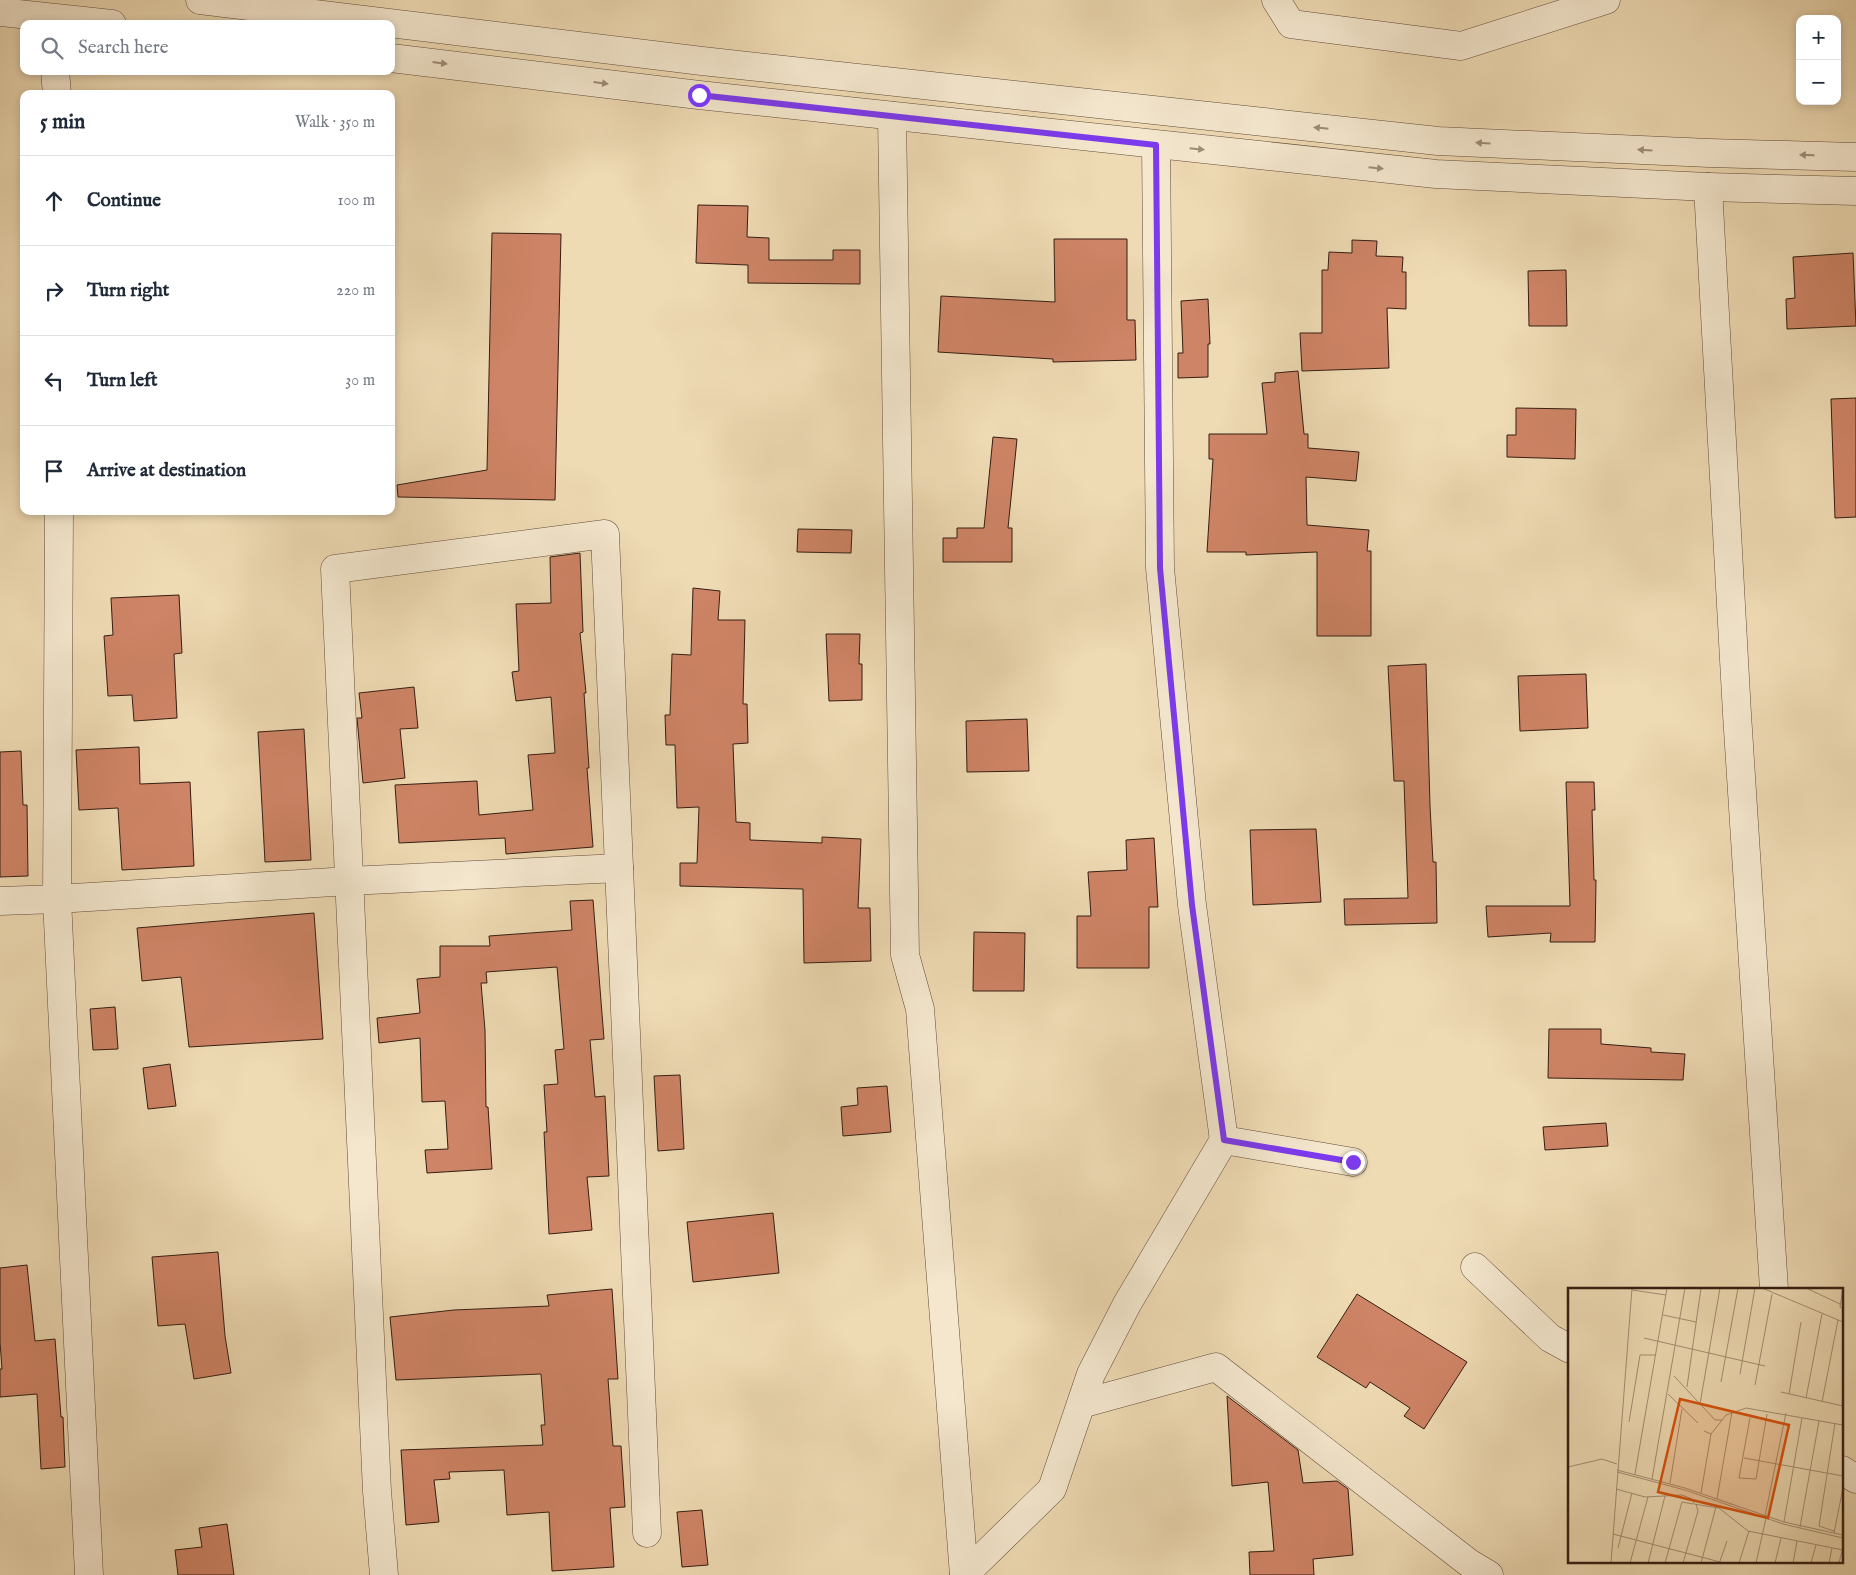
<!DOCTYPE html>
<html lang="en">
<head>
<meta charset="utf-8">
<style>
  :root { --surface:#fff; --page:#f2f2f3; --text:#1f2937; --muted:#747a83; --line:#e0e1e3 }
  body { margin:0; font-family:"IM FELL English",serif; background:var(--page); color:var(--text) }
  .controls { position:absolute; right:15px; top:15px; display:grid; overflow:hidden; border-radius:10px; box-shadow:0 2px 8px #0003 }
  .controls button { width:45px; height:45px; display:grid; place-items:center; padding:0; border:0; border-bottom:1px solid var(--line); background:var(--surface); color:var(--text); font:25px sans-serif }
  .stop { position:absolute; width:15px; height:15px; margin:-11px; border:4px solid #7c3aed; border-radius:50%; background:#fff }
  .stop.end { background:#7c3aed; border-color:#fff; box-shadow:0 1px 5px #0008 }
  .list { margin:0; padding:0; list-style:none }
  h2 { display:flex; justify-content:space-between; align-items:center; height:65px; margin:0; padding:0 20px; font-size:21px }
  h2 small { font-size:16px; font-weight:400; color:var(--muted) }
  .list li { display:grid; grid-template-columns:32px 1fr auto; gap:15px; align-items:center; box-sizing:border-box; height:90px; padding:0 20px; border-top:1px solid var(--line) }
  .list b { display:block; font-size:19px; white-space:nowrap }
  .list em { font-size:16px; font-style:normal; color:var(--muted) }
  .icon { flex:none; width:28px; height:28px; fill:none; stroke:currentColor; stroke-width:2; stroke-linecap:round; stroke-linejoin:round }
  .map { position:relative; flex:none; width:1856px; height:1575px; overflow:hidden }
  .search { position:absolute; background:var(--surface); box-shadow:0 2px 8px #0003; left:20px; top:20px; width:375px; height:55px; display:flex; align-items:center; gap:12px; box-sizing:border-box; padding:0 18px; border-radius:10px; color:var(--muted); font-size:19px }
  .panel { position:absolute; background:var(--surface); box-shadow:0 2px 8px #0003; left:20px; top:90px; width:375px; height:425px; border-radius:10px }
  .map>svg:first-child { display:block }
  .building { fill:#ce8466; stroke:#351d12 }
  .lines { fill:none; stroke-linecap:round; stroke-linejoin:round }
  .minor-casing { stroke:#634c3a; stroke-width:29 }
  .minor { stroke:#f4e7ce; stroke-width:28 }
  .oneway { fill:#9e8c79 }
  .route { stroke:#7c3aed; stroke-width:6 }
  .inset-road { fill:none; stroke:#a48e73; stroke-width:1 }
  .view { fill:#d6530d; fill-opacity:0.15; stroke:#d6530d; stroke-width:2.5 }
  .inset-edge { fill:none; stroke:#351d12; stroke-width:2.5 }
</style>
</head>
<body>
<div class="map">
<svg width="1856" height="1575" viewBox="0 0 1856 1575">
  <rect width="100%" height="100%" fill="#eedab3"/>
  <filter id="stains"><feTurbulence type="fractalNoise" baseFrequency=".004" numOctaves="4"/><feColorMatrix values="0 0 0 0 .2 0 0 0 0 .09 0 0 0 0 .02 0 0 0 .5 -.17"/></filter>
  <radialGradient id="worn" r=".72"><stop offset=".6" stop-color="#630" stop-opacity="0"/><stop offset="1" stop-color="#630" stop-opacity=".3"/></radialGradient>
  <g class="building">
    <polygon points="698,205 748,206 747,237 769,238 769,260 833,260 833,250 860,250 860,284 748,283 748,265 696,263"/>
    <polygon points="492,233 561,234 555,500 398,497 397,485 487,470"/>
    <polygon points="1054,239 1127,239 1127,320 1135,320 1136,360 1053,362 1053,359 938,352 941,296 1055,302"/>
    <polygon points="1352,240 1377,241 1376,256 1403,257 1402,272 1406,272 1406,309 1387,308 1389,368 1302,371 1300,333 1322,333 1322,270 1328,270 1329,252 1352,253"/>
    <polygon points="1853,253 1856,326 1787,329 1786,299 1795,298 1793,257"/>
    <polygon points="1566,270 1567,326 1529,326 1528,271"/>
    <polygon points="1208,299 1210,344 1208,344 1208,377 1178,378 1178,353 1183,353 1181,301"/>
    <polygon points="1298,371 1304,434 1308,434 1308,448 1359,452 1356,481 1306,477 1307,525 1369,530 1367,551 1371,551 1371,636 1317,636 1317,552 1246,555 1246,552 1207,552 1213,459 1209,459 1209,434 1267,434 1262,383 1275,382 1275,373"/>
    <polygon points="1856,398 1856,517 1835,518 1831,399"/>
    <polygon points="1516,408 1576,409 1575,459 1507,457 1507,435 1516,435"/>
    <polygon points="993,437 1017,439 1008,528 1012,528 1012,562 943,562 943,538 957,538 957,528 984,528"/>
    <polygon points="798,529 852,530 851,553 797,552"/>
    <polygon points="580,553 583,632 580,633 586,693 584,693 589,768 587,768 593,847 506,854 505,838 399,843 395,785 477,781 479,815 533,810 528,755 555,753 551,697 516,701 512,672 519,671 516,604 551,603 550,557"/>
    <polygon points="693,588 720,591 718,620 745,620 743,704 747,704 748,743 733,744 736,822 750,823 750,840 822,843 822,837 861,839 858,908 870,908 871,961 804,963 803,889 680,886 680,863 697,863 699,807 677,808 675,745 666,745 665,715 670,715 672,654 691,655"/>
    <polygon points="179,595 182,653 174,654 177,718 134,721 132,695 108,696 104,636 113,635 111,598"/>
    <polygon points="826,634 860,634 859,664 862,664 862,700 829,701"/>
    <polygon points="1426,664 1430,806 1433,862 1436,862 1437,923 1345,925 1344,899 1408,898 1404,781 1394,781 1388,666"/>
    <polygon points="1586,674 1588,728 1520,731 1518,676"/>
    <polygon points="414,687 418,728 400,729 405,778 363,783 357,718 362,718 359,693"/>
    <polygon points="1027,719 1029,771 967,772 966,721"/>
    <polygon points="304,729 311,860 265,862 258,732"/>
    <polygon points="139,747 140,784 190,782 194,866 122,870 118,808 79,810 76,750"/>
    <polygon points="21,751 23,805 27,805 28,876 0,877 0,752"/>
    <polygon points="1566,782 1594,782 1595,810 1592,810 1594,880 1596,880 1595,942 1550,942 1551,933 1488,937 1486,906 1570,906"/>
    <polygon points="1316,829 1321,902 1253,905 1250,830"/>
    <polygon points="1154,838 1158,907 1149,907 1149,968 1077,968 1077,916 1091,916 1088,872 1127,870 1126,840"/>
    <polygon points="593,900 604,1039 590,1040 595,1097 605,1096 609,1176 587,1177 592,1230 549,1234 544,1132 547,1132 544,1085 558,1084 555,1050 564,1049 557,967 486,972 487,983 481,983 485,1030 486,1107 488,1107 492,1169 427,1173 425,1150 448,1149 445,1101 422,1102 420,1038 379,1043 377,1018 420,1013 417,979 440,977 440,946 490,946 489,936 572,930 570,901"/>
    <polygon points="314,913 323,1039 189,1047 181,977 142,981 137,928"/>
    <polygon points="974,932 1025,933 1024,991 973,991"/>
    <polygon points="115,1007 118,1049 93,1050 90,1009"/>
    <polygon points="1549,1029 1601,1029 1601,1044 1651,1048 1651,1052 1685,1054 1683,1080 1548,1078"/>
    <polygon points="170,1064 176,1106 148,1109 143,1068"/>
    <polygon points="680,1075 684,1149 658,1151 654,1076"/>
    <polygon points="887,1086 891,1132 843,1136 841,1107 858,1105 857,1088"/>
    <polygon points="1606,1123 1608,1146 1545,1150 1543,1127"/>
    <polygon points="773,1213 779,1273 693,1282 687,1222"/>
    <polygon points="218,1252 225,1336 231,1373 194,1379 185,1324 158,1326 152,1257"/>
    <polygon points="27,1265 35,1341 55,1339 61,1417 63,1417 65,1467 41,1469 37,1394 0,1397 0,1369 2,1369 0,1342 0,1268"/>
    <polygon points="612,1289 618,1379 608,1379 613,1446 621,1446 625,1507 610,1508 614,1567 552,1571 549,1512 507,1515 504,1470 449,1472 450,1479 434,1480 439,1522 406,1525 401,1450 543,1445 541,1425 545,1425 541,1374 396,1380 390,1317 454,1310 549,1306 547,1295"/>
    <polygon points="1357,1294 1467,1362 1424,1429 1404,1416 1410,1408 1370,1382 1366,1388 1317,1357"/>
    <polygon points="1227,1396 1298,1450 1303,1483 1337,1481 1348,1489 1353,1555 1313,1559 1314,1575 1250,1575 1249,1552 1274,1551 1268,1482 1232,1486"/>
    <polygon points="702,1510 708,1565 682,1567 677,1512"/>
    <polygon points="227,1524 234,1575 178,1575 175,1550 202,1547 199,1528"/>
  </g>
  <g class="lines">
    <defs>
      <g id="minor">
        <polyline points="200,0 702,61 1438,141 1709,153 1856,157"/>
        <polyline points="1276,0 1291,24 1461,46 1606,0"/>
        <polyline points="0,12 112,24"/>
        <polyline points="391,58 699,95 1436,174 1708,187 1856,191"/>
        <polyline points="55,71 57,94"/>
        <polyline points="892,116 905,955 920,1009 964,1575"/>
        <polyline points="1156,145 1160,568 1192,905 1224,1140"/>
        <polyline points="1708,187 1737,714 1774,1289"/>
        <polyline points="59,511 57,899 89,1575"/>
        <polyline points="0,901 57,899 349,881 619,868"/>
        <polyline points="1475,1267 1550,1338 1570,1349"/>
        <polyline points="1081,1404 1216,1367 1469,1563 1489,1575"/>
        <polyline points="1842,1470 1856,1479"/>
        <polyline points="384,1575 377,1491 335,569 605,534 647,1533"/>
        <polyline points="964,1575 1052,1489 1091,1374 1127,1304 1224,1140 1353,1162"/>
      </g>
    </defs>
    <use href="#minor" class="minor-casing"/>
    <use href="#minor" class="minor"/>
  </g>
  <defs><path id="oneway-solid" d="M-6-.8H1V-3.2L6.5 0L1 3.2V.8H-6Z" transform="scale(1.25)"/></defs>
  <g class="oneway">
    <use href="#oneway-solid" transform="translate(440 63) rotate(7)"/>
    <use href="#oneway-solid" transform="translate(601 83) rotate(7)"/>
    <use href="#oneway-solid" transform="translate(1321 128) rotate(-174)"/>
    <use href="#oneway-solid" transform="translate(1483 143) rotate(-177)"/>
    <use href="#oneway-solid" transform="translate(1197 149) rotate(6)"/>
    <use href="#oneway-solid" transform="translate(1645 150) rotate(-177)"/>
    <use href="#oneway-solid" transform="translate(1807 155) rotate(-178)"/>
    <use href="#oneway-solid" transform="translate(1376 168) rotate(6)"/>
  </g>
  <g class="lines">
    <polyline class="route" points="699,95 1156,145 1160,568 1192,905 1224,1140 1353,1162"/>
  </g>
  <g transform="translate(1568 1288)">
    <rect width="275" height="275" fill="#eedab3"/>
    <path class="inset-road" d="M194 0 275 34M238 0 272 16M275 1 272 19 275 21M64 2 98 7M95 27 128 34M76 50 197 78M172 86 187 0M106 88 147 132H154M153 94 170 0M187 97 204 6M119 99 133 0M213 104 275 118M100 106 130 135M221 106 233 34M238 110 254 26M254 114 270 32M132 116 152 0M182 130 171 190 188 191 199 126M61 134 72 67H88M136 143 143 146 158 127 178 120 275 137M176 170 275 188M0 179 34 171 49 176M49 182 117 200 216 234 275 247M49 184 117 202 215 236 275 250M67 186 99 0M84 191 117 0M102 195 114 121M48 201 77 209 114 207 124 211 126 216 151 220 180 243 275 262M133 205 143 146M149 211 164 124M197 228 218 125M216 234 234 130M232 239 251 133M266 243 251 238 267 135M266 245 275 200M45 246 156 275M50 260 64 205M152 273 159 253M43 275 64 0M62 275 80 209M80 275 97 208M97 275 114 214 125 216M115 275 130 223 128 216M133 275 148 219M171 275 181 243M188 275 198 230M207 275 213 250M225 275 229 253M243 275 248 257M261 275 264 260M271 275 275 259"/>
    <path class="view" d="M112 111 221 137 200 230 90 204Z"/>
    <rect width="275" height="275" class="inset-edge"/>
  </g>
  <rect width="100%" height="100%" filter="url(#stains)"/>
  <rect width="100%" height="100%" fill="url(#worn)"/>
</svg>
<div class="controls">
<button>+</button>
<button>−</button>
</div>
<div class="stop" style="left:699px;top:95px"></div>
<div class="stop end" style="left:1353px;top:1162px"></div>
<div class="search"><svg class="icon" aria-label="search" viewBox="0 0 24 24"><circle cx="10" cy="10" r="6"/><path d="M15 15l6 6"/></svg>Search here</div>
<section class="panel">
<h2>5 min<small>Walk · 350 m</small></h2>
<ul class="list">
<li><svg class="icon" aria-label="ahead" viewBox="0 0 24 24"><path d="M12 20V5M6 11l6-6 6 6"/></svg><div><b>Continue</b></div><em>100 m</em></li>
<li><svg class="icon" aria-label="right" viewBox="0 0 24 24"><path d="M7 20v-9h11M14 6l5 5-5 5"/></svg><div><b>Turn right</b></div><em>220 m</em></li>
<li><svg class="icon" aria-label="left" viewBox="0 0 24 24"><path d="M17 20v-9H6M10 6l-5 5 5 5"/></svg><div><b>Turn left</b></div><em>30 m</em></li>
<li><svg class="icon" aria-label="arrive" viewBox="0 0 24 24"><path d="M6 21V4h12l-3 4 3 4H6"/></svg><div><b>Arrive at destination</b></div></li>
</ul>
</section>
</div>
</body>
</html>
